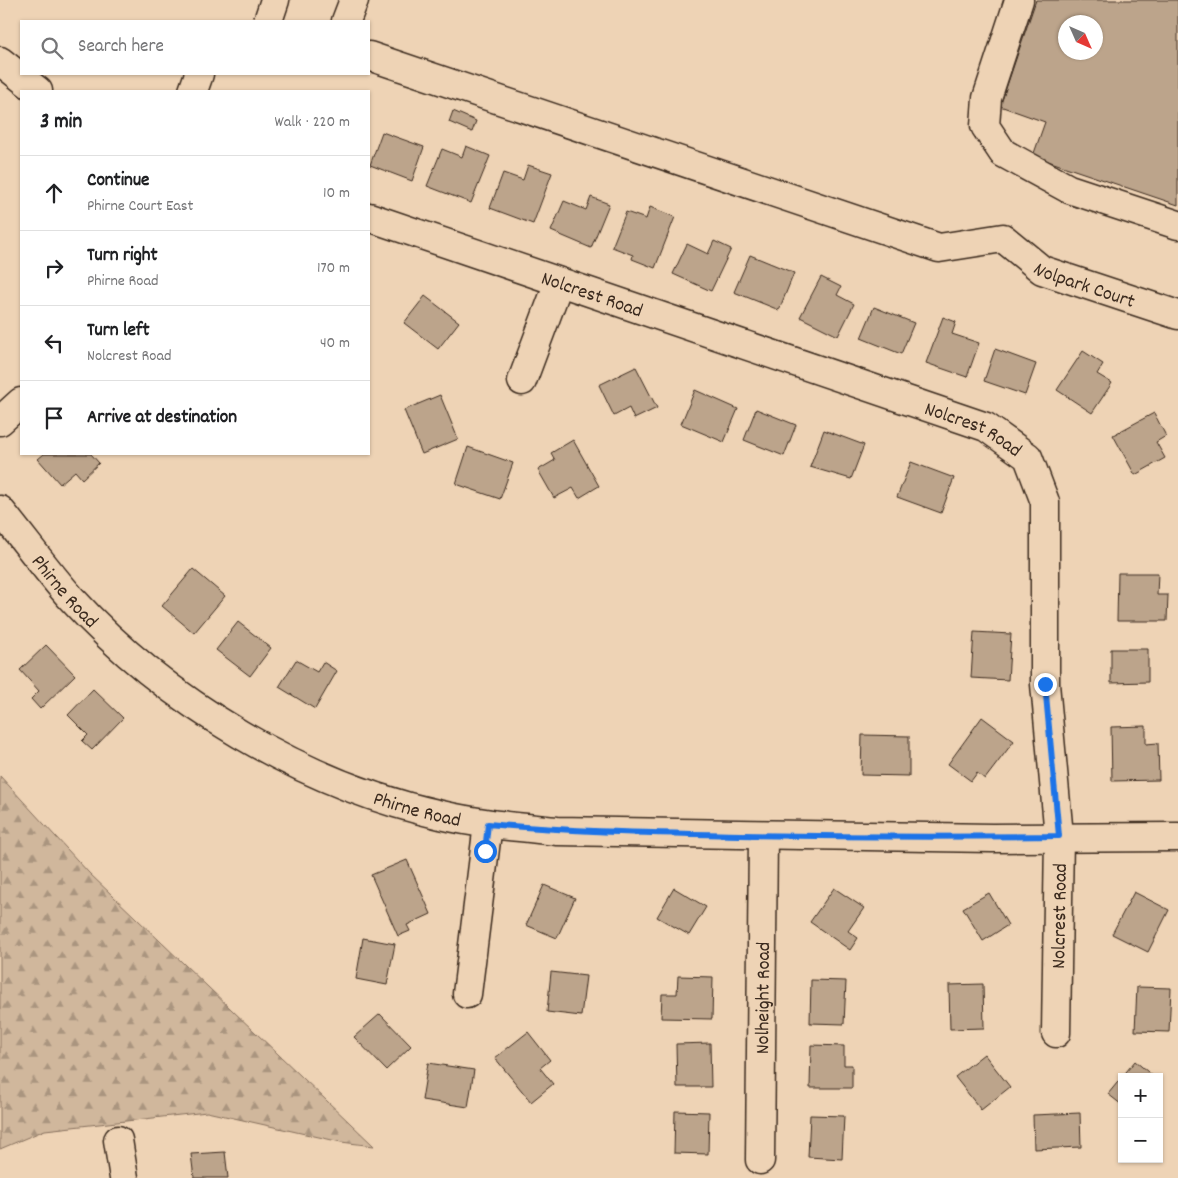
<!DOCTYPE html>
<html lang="en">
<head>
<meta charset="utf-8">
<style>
  :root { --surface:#fff; --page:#f6f6f6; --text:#202124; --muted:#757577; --line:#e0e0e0 }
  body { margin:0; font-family:Dekko,sans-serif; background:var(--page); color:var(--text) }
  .controls { position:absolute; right:15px; bottom:15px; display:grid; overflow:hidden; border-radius:0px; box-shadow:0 1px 4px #0004 }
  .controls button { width:45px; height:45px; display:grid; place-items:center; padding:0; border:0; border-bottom:1px solid var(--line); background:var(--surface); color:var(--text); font:25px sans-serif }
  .compass { position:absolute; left:1058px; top:15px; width:45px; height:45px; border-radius:50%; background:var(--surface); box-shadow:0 1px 4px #0004; rotate:135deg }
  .stop { position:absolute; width:15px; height:15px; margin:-11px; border:4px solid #1a73e8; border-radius:50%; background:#fff }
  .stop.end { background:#1a73e8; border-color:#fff; box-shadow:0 1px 5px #0008 }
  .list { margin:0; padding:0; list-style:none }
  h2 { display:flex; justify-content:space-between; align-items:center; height:65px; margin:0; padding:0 20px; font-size:21px }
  h2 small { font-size:16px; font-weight:400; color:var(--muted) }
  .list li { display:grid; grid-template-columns:32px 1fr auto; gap:15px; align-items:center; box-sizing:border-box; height:75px; padding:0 20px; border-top:1px solid var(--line) }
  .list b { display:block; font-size:19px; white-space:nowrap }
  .list p { margin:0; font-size:16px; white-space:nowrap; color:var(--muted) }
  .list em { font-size:16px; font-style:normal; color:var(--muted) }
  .icon { flex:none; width:28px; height:28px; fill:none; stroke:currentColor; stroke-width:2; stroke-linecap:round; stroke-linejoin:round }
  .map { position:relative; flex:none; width:1178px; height:1178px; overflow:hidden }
  .search { position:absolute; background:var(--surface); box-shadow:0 1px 4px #0004; left:20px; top:20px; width:350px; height:55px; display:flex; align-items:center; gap:12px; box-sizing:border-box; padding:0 18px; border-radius:0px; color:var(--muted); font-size:19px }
  .panel { position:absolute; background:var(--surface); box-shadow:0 1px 4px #0004; left:20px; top:90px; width:350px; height:365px; border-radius:0px }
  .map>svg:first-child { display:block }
  .forest { fill:url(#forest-firs); stroke:#86705d }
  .building { fill:#bca48b; stroke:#3b2a1e; fill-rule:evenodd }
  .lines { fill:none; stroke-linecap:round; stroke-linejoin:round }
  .minor-casing { stroke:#3b2a1e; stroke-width:31 }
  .minor { stroke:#eed3b5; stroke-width:28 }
  .route { stroke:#1a73e8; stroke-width:6 }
  .labels { text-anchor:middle; stroke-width:4; stroke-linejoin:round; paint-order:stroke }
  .street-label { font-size:20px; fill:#3b2a1e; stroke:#eed3b5 }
</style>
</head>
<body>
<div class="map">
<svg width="1178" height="1178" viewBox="0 0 1178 1178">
  <defs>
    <pattern id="forest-firs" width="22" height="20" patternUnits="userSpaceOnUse" patternTransform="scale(1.25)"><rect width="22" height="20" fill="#d0b79c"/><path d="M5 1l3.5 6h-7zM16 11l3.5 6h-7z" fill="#aa957f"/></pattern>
  </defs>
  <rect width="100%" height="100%" fill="#eed3b5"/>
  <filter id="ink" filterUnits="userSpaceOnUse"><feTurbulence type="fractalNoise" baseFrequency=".02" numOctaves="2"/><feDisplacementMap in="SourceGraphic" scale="10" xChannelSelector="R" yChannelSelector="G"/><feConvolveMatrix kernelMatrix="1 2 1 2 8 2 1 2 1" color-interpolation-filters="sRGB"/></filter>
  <g filter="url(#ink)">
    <polygon class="forest" points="0,776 89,873 374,1146 341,1142 207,1112 45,1130 0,1149"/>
    <g class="building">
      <path d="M1036 0H1178V205L1033 156 1045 122 1000 106ZM1066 22H1096V52H1066Z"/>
      <polygon points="453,111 476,121 472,132 449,122"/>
      <polygon points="382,132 424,147 412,181 370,165"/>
      <polygon points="466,146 490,156 471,203 427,186 442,149 462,157"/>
      <polygon points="528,165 552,173 533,224 490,208 503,173 523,180"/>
      <polygon points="591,197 609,204 591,248 551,231 564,201 586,210"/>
      <polygon points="650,207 675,217 655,268 632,259 633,255 612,247 626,212 646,219"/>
      <polygon points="714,241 731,249 711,291 673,274 687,244 708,254"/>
      <polygon points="750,255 794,273 779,310 734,292"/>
      <polygon points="821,277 841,287 837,295 854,304 838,336 800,317"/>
      <polygon points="425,296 459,322 438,349 404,323"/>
      <polygon points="874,307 914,323 901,354 861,338"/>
      <polygon points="943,317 956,322 952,334 979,343 967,377 926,363"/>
      <polygon points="995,349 1036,364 1025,395 984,381"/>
      <polygon points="1083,351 1103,364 1097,374 1112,383 1092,413 1057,390"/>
      <polygon points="636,367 657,408 634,419 629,408 614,416 599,385"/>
      <polygon points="695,390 738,409 724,442 681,424"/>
      <polygon points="440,395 458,439 422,454 404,410"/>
      <polygon points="756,409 796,425 784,456 744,440"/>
      <polygon points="1154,413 1166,436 1156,442 1165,458 1135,475 1113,435"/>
      <polygon points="824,430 864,445 851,479 810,467"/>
      <polygon points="573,440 599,486 579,498 573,488 554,498 538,470 555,460 551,453"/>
      <polygon points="468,447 513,463 500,499 456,484"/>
      <polygon points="44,454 91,454 99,463 82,479 75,471 60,484 38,459"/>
      <polygon points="911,462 954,478 941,513 897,497"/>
      <polygon points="193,569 225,596 194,633 162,606"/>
      <polygon points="1118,573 1158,573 1157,595 1168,595 1167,621 1117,621"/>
      <polygon points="238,622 271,648 250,676 216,650"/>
      <polygon points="974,632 1011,634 1008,680 971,678"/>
      <polygon points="46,645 75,675 40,709 31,699 39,691 20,670"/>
      <polygon points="1111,649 1148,649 1148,682 1111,683"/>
      <polygon points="296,660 317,672 323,662 337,671 315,709 279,687"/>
      <polygon points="93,689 123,718 92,750 82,741 88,735 68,715"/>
      <polygon points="982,717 1014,741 985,779 977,773 971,781 948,764"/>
      <polygon points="1146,726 1146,744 1158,743 1159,780 1112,781 1111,727"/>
      <polygon points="862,735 909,736 909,776 861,775"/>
      <polygon points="407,860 431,914 407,925 410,931 398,936 371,875"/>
      <polygon points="544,885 575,898 557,938 526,925"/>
      <polygon points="674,888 706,907 689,935 657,917"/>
      <polygon points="834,888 864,908 848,931 858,938 850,950 810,922"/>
      <polygon points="1134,892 1169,910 1148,952 1112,934"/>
      <polygon points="989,893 1008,925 983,941 963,908"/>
      <polygon points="363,938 395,944 387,985 356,979"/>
      <polygon points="551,972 586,976 581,1016 547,1012"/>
      <polygon points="678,976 713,977 712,1019 661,1018 662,994 677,994"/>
      <polygon points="811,980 846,981 844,1024 810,1023"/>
      <polygon points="983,984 984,1028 950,1029 949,985"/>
      <polygon points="1137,987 1171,988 1169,1032 1135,1031"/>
      <polygon points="380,1014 411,1046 386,1070 354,1037"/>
      <polygon points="528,1032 550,1060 540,1068 553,1084 531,1102 495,1058"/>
      <polygon points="710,1043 711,1087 677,1087 676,1044"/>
      <polygon points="811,1045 844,1046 844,1065 852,1065 852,1088 810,1088"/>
      <polygon points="984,1054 1010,1087 981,1110 955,1077"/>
      <polygon points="1135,1061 1154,1077 1122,1077"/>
      <polygon points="428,1063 474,1070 468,1107 422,1100"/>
      <polygon points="1122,1077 1122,1105 1108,1094"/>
      <polygon points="675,1111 709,1112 708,1154 674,1153"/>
      <polygon points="1080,1113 1081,1147 1034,1149 1033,1115"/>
      <polygon points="810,1115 844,1116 842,1159 808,1157"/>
      <polygon points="225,1152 228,1178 194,1178 191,1154"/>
    </g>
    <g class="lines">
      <defs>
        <g id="minor">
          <polyline points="1019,0 987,98 985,126 1003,153 1069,189 1178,225"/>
          <polyline points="268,21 275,0"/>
          <polyline points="346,21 354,0"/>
          <path id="s1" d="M369 56 939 248 1003 238 1042 270 1178 315"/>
          <polyline points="0,61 38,91"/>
          <polyline points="193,91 199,74"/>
          <path id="s2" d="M369 217 986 427 1028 457 1045 502V684L1059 836 1056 1033"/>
          <polyline points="522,381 559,282"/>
          <polyline points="0,421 21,402"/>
          <path id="s3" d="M0 510C24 539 46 570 71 598 165 702 305 785 441 815 479 824 518 827 557 831L992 838 1178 837"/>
          <polyline points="467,994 488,824"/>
          <polyline points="118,1140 124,1178"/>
          <path id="s4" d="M760 1160 763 835"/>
        </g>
      </defs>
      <use href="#minor" class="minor-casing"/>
      <use href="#minor" class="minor"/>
    </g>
  </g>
  <g class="lines" filter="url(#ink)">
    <path class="route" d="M485 851 488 824C573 832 657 833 741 835 847 837 953 837 1059 836L1045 684"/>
  </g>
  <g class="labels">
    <g class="street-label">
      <text dy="7" stroke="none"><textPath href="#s1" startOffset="762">Nolpark Court</textPath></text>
      <text dy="7" stroke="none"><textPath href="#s2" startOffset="236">Nolcrest Road</textPath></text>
      <text dy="7" stroke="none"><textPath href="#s2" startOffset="641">Nolcrest Road</textPath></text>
      <text dy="7" stroke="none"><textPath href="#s3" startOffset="104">Phirne Road</textPath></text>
      <text dy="7" stroke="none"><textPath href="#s3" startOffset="524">Phirne Road</textPath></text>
      <text transform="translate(1058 916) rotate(-89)" y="7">Nolcrest Road</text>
      <text dy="7" stroke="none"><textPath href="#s4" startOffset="162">Nolheight Road</textPath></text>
    </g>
  </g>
</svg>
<div class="controls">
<button>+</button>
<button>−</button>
</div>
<svg class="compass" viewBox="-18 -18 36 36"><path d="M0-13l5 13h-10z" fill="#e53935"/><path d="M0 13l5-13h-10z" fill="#757577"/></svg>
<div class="stop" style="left:485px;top:851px"></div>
<div class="stop end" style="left:1045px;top:684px"></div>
<div class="search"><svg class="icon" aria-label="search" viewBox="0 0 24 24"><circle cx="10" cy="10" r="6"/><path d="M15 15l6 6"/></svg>Search here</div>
<section class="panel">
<h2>3 min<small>Walk · 220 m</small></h2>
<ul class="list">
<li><svg class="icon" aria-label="ahead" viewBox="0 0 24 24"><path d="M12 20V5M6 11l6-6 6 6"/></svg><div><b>Continue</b><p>Phirne Court East</p></div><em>10 m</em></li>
<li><svg class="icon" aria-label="right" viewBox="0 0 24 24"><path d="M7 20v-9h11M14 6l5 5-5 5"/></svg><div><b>Turn right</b><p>Phirne Road</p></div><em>170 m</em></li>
<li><svg class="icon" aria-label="left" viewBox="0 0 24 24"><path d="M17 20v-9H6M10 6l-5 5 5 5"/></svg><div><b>Turn left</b><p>Nolcrest Road</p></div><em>40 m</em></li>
<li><svg class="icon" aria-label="arrive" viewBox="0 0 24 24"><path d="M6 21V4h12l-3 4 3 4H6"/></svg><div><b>Arrive at destination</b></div></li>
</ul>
</section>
</div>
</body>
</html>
